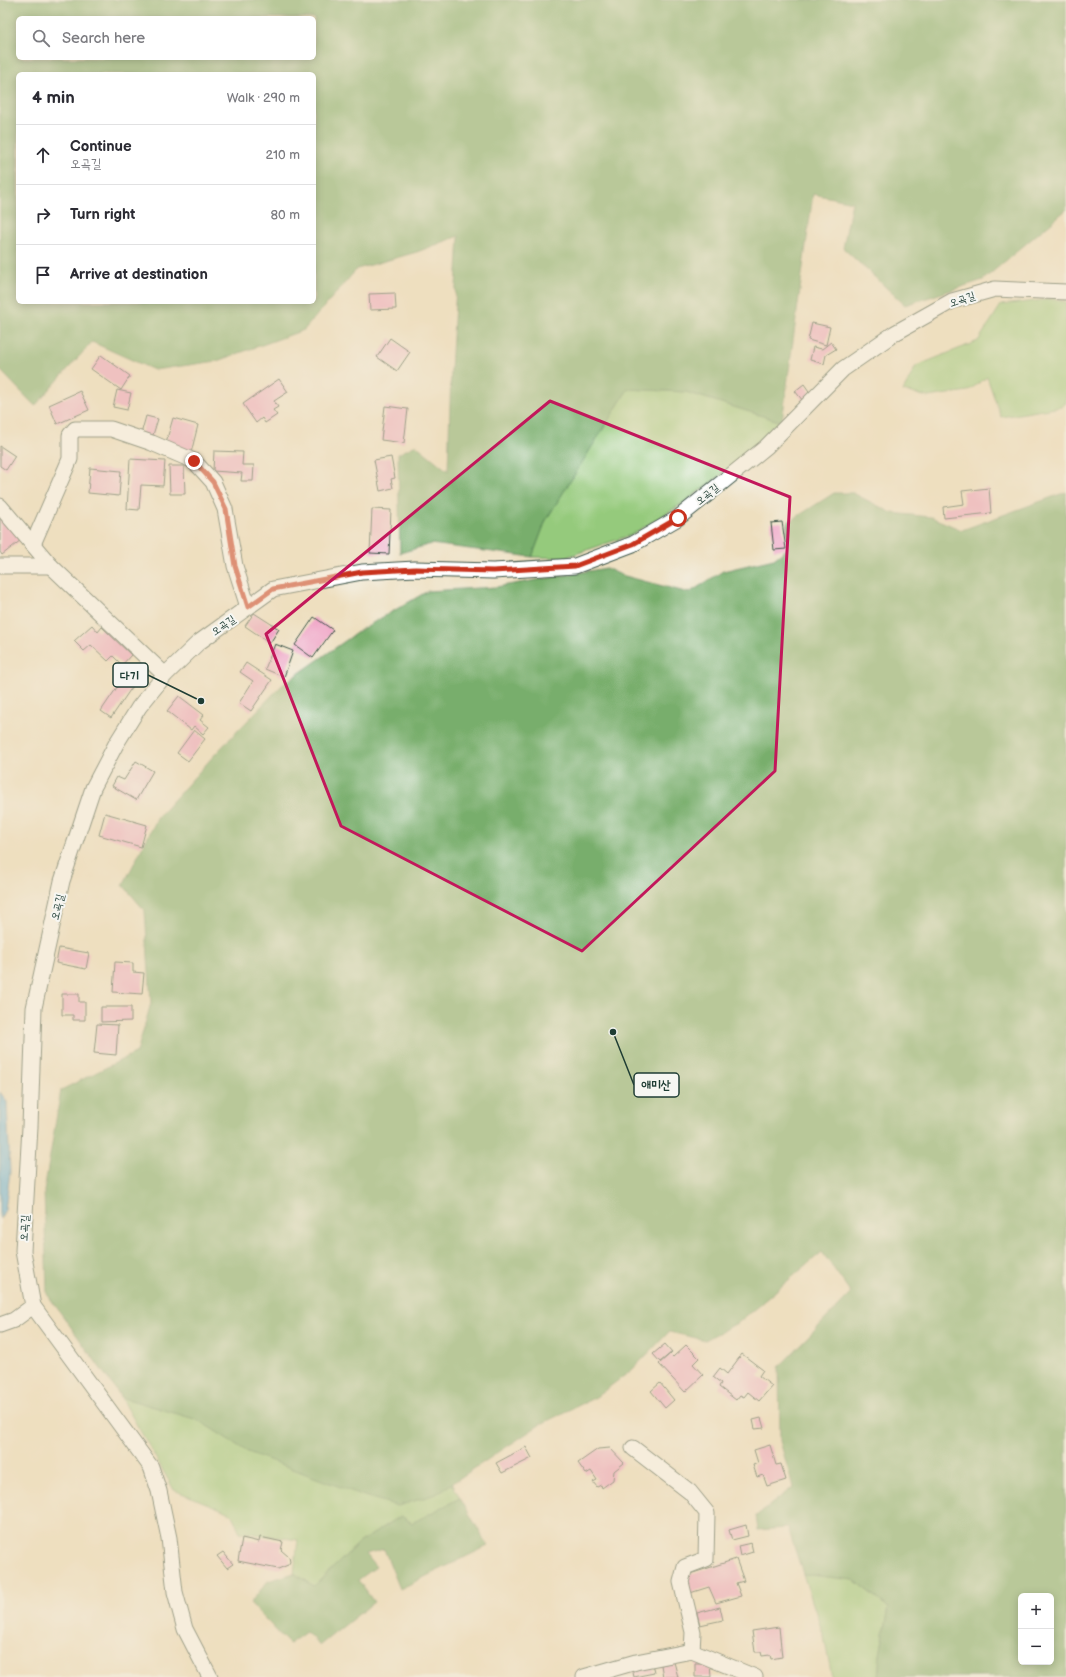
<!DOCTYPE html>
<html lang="en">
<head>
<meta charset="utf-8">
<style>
  :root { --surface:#fff; --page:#f7f7f7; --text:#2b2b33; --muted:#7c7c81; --line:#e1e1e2 }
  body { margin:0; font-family:"Balsamiq Sans","Poor Story",sans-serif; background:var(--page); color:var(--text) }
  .controls { position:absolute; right:12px; bottom:12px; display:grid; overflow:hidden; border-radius:6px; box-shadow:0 2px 10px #0003 }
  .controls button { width:36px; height:36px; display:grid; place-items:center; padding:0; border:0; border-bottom:1px solid var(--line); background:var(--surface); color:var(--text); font:20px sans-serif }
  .stop { position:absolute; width:12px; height:12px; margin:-9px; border:3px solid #c8321e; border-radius:50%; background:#fff }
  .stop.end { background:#c8321e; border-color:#fff; box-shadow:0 1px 4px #0008 }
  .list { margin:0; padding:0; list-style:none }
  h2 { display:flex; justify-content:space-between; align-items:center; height:52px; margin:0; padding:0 16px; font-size:17px }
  h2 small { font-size:13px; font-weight:400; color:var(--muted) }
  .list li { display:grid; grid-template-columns:26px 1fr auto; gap:12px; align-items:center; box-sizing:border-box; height:60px; padding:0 16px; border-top:1px solid var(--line) }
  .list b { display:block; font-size:15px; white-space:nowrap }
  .list p { margin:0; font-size:13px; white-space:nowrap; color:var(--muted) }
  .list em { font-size:13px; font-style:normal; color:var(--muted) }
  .icon { flex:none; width:22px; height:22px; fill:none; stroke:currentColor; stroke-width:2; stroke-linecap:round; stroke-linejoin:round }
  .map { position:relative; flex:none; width:1066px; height:1677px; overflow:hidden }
  .search { position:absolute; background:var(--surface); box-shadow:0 2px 10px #0003; left:16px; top:16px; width:300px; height:44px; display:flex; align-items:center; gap:10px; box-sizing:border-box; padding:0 14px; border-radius:6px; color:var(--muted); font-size:15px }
  .panel { position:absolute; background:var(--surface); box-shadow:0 2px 10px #0003; left:16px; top:72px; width:300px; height:232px; border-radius:6px }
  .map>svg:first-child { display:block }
  .green { fill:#95ca7c; stroke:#5a8458 }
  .forest { fill:#78ae6c; stroke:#4c7650; fill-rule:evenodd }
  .water { fill:#67b5e1; stroke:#43798a }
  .building { fill:#f09dc2 }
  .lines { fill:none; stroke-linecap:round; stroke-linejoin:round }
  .minor-casing { stroke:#3e5549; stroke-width:17 }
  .minor { stroke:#fff; stroke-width:15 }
  .route { stroke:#c8321e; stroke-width:5 }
  .marked { fill:none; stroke:#c2185b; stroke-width:3; stroke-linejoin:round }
  .labels { text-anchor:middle; stroke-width:4; stroke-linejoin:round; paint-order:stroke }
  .street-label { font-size:11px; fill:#1f3d34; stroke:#f6f6f2 }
  .leader { fill:none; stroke:#1f3d34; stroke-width:1.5 }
  .callout-dot { fill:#1f3d34; stroke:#f6f6f2; stroke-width:1.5 }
  .callout { fill:#f6f6f2; stroke:#1f3d34; stroke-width:1.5 }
  .callout-label { font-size:12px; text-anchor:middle; font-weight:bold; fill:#1f3d34 }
</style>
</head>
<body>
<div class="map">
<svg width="1066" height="1677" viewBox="0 0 1066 1677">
  <rect width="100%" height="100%" fill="#f6f6f2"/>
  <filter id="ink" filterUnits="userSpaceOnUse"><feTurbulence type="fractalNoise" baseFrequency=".025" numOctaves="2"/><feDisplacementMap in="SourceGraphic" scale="8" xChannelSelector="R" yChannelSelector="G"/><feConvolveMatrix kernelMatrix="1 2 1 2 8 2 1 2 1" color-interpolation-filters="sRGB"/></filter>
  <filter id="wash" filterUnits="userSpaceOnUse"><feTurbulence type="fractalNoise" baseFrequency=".012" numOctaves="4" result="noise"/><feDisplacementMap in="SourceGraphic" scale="16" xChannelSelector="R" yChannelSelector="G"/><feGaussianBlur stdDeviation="0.9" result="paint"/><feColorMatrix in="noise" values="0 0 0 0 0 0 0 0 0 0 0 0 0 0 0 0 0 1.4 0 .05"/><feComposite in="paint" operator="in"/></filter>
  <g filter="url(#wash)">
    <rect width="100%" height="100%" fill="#eedfbf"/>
    <g class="green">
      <polygon points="1052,299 1066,302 1066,403 1061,407 1001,417 987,377 968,391 928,397 903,391 916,366 978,341 1001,305"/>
      <polygon points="628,389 686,392 782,422 732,467 682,504 631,535 564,558 532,557 546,520"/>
      <polygon points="121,1397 198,1420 248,1452 436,1494 452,1483 460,1498 412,1523 401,1516 359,1543 314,1586 294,1573 298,1540 240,1532 231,1513 174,1490"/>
      <polygon points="803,1574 854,1580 889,1608 880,1655 878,1677 832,1677 824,1637"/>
    </g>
    <g class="forest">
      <path d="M0 0H1066V210L983 280 905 305 843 248 852 202 813 194 782 422 686 392 628 389 546 520 532 557 431 544 400 553 398 454 416 445 448 471 451 370 459 236 417 252 357 269 304 330 217 361 154 370 92 342 35 406 0 370ZM18 18H314V58H18ZM18 74H314V302H18Z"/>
      <path d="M1066 492V1677H878L880 1655 889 1608 854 1580 803 1574 788 1528 758 1530 756 1516 793 1487 780 1441 779 1367 851 1293 822 1252 739 1322 705 1340 669 1332 632 1370 596 1397 541 1424 436 1494 398 1506 364 1496 248 1452 198 1420 121 1397 47 1294 44 1191 61 1090 137 1052 151 1003 145 911 123 885 158 817 217 752 281 686 362 629 428 591 496 587 606 568 621 575 689 593 723 571 774 559 788 548 787 523 834 493H853L892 513 931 517 962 530ZM1021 1596H1051V1662H1021Z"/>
      <polygon points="460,1498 488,1546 400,1589 384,1549 366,1554 376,1567 358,1580 374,1602 320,1645 306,1632 289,1644 250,1603 268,1581 294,1573 314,1586 359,1543 401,1516 412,1523"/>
    </g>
    <polygon class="water" points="0,1092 7,1102 10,1172 5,1210 0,1219"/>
    <g id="blocks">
      <g class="building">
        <polygon points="395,293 396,309 370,310 369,294"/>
        <polygon points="812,323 830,327 826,345 808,340"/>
        <polygon points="390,338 410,352 397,371 377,357"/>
        <polygon points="831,342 836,349 826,355 824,364 810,360 813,347 822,349"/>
        <polygon points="101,355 130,376 121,390 91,369"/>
        <polygon points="279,379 288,392 274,401 278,407 273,410 277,415 265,423 262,418 256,423 243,404"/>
        <polygon points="804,384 811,394 803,401 795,391"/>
        <polygon points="117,390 131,393 127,410 113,407"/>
        <polygon points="80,391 89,410 57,424 49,405"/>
        <polygon points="385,406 408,409 404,443 381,440"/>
        <polygon points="146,416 158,419 152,438 141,434"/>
        <polygon points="173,418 198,425 191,453 165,446"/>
        <polygon points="0,446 15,456 6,470 0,466"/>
        <polygon points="214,451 243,452 242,465 254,465 253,481 241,481 242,473 213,471"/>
        <polygon points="391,457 395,478 391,479 393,488 380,491 374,460"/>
        <polygon points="130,459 165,461 163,486 141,485 139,510 127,509"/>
        <polygon points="169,466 184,466 185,494 170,494"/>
        <polygon points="90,468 121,471 119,496 88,493"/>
        <polygon points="989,488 991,513 944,518 943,507 964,504 962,491"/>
        <polygon points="372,509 391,510 389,554 370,553"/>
        <polygon points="0,515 21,540 2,555 0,552"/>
        <polygon points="782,522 786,549 774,550 771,523"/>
        <polygon points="254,613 279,629 270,643 245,626"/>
        <polygon points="314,617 333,630 313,658 295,645"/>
        <polygon points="92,625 98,632 102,627 131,655 122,665 113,656 108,661 91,645 84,651 74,641"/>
        <polygon points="275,644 293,651 284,677 265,669"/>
        <polygon points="246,663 272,680 251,711 239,703 253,681 240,672"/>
        <polygon points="122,680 132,687 111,718 101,711"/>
        <polygon points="179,696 204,715 200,720 209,727 203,734 194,726 191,730 167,711"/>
        <polygon points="194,730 205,739 188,761 177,753"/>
        <polygon points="136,761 153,771 136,800 112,786 117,777 124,780"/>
        <polygon points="105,813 147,825 141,847 99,835"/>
        <polygon points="59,948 89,953 86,969 56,963"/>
        <polygon points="115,962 133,963 133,972 144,973 142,994 113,992"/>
        <polygon points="62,994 79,994 79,1002 85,1002 85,1020 73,1020 73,1015 62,1015"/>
        <polygon points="101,1007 131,1007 131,1021 101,1022"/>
        <polygon points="97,1024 118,1025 116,1055 94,1053"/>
        <polygon points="665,1344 672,1352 660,1362 653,1354"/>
        <polygon points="686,1345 699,1358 693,1364 703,1375 685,1392 659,1364 670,1354 673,1357"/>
        <polygon points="742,1354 763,1370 759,1376 772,1386 759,1401 748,1392 744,1397 740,1395 736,1400 719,1387 721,1383 713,1377 720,1368 727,1374"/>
        <polygon points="660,1383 674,1400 665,1408 651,1391"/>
        <polygon points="761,1418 764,1428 755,1429 753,1420"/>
        <polygon points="770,1445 776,1465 781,1464 786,1480 767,1486 763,1475 757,1477 753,1465 758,1463 754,1450"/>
        <polygon points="526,1447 532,1458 502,1473 496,1463"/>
        <polygon points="610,1448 624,1463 614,1471 613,1480 602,1488 601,1485 597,1487 593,1482 597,1480 591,1471 586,1474 578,1463 598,1449"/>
        <polygon points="746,1525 748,1536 732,1540 729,1530"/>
        <polygon points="260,1537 283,1542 281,1550 289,1557 290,1562 288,1565 278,1569 238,1561 242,1538 259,1542"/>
        <polygon points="751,1543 753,1552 740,1556 738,1546"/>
        <polygon points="223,1552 233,1564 227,1568 217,1556"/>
        <polygon points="736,1559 744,1581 736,1583 741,1596 716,1603 709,1587 690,1593 686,1583 690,1574"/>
        <polygon points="720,1607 723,1620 700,1625 697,1613"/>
        <polygon points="779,1627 782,1657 771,1659 770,1655 762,1656 761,1652 755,1652 752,1631"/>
        <polygon points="674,1662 678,1677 663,1677 661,1665"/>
        <polygon points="695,1663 710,1663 711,1677 695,1677"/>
        <polygon points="652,1664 654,1673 634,1677 632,1668"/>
      </g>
    </g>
  </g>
  <g filter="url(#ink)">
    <use href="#blocks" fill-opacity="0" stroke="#3e5549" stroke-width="1"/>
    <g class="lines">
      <defs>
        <g id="minor">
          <polyline points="0,506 51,566 165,675"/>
          <polyline points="33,544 70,459 70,435 75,429 111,429 152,443 194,461 213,482 225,509 235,566 248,607"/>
          <polyline points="0,566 51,566"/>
          <polyline points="33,1306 151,1467 159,1491 169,1538 175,1592 185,1629 210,1677"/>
          <polyline points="0,1325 14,1320 33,1306 23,1251 30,1127 34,1008 62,881 93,788 116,744 139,707 165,675 198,643 273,589 362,572 415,569 493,571 575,566 633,544 678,518 766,447 843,369 895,333 952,301 995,289 1066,292"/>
          <polyline points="633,1448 690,1492 707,1513 706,1559 685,1567 681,1582 693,1632 692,1651"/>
          <polyline points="584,1677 636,1662 692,1651 755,1677"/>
        </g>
      </defs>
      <use href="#minor" class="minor-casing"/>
      <use href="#minor" class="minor"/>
    </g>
  </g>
  <g class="lines" filter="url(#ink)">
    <polyline class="route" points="194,461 213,482 226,509 235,566 248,607 273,589 362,572 415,569 493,571 575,566 633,544 678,518"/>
  </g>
  <path d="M0 0H1066V1677H0ZM550 401 790 497 775 771 582 951 341 826 266 634Z" fill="#eedfbf" fill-opacity=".55" fill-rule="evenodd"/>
  <path class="marked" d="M550 401 790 497 775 771 582 951 341 826 266 634Z"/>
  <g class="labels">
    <g class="street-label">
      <text transform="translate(962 299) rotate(-19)" y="4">오곡길</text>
      <text transform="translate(707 494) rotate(-39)" y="4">오곡길</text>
      <text transform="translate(223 625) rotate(-35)" y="4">오곡길</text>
      <text transform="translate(57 907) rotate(-77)" y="4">오곡길</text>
      <text transform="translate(24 1228) rotate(-87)" y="4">오곡길</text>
    </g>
  </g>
  <path class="leader" d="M201 701L148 675M613 1032L634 1085"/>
  <g class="callout-dot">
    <circle cx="201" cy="701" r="4"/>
    <circle cx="613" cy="1032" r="4"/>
  </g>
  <g class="callout">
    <rect x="113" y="663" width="35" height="24" rx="4"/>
    <rect x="634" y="1073" width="45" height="24" rx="4"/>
  </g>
  <g class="callout-label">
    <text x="130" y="680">다기</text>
    <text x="656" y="1089">애미산</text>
  </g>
</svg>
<div class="controls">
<button>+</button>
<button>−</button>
</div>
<div class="stop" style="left:678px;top:518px"></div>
<div class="stop end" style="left:194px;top:461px"></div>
<div class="search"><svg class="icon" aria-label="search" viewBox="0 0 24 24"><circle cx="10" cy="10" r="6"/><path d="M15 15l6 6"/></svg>Search here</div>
<section class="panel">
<h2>4 min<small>Walk · 290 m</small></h2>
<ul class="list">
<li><svg class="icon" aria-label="ahead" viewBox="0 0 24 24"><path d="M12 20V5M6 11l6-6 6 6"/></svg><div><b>Continue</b><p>오곡길</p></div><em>210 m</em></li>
<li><svg class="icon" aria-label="right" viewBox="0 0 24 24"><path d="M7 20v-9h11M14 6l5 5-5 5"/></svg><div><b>Turn right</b></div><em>80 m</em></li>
<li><svg class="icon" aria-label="arrive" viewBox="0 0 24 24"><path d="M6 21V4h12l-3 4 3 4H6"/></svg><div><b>Arrive at destination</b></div></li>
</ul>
</section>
</div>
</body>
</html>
